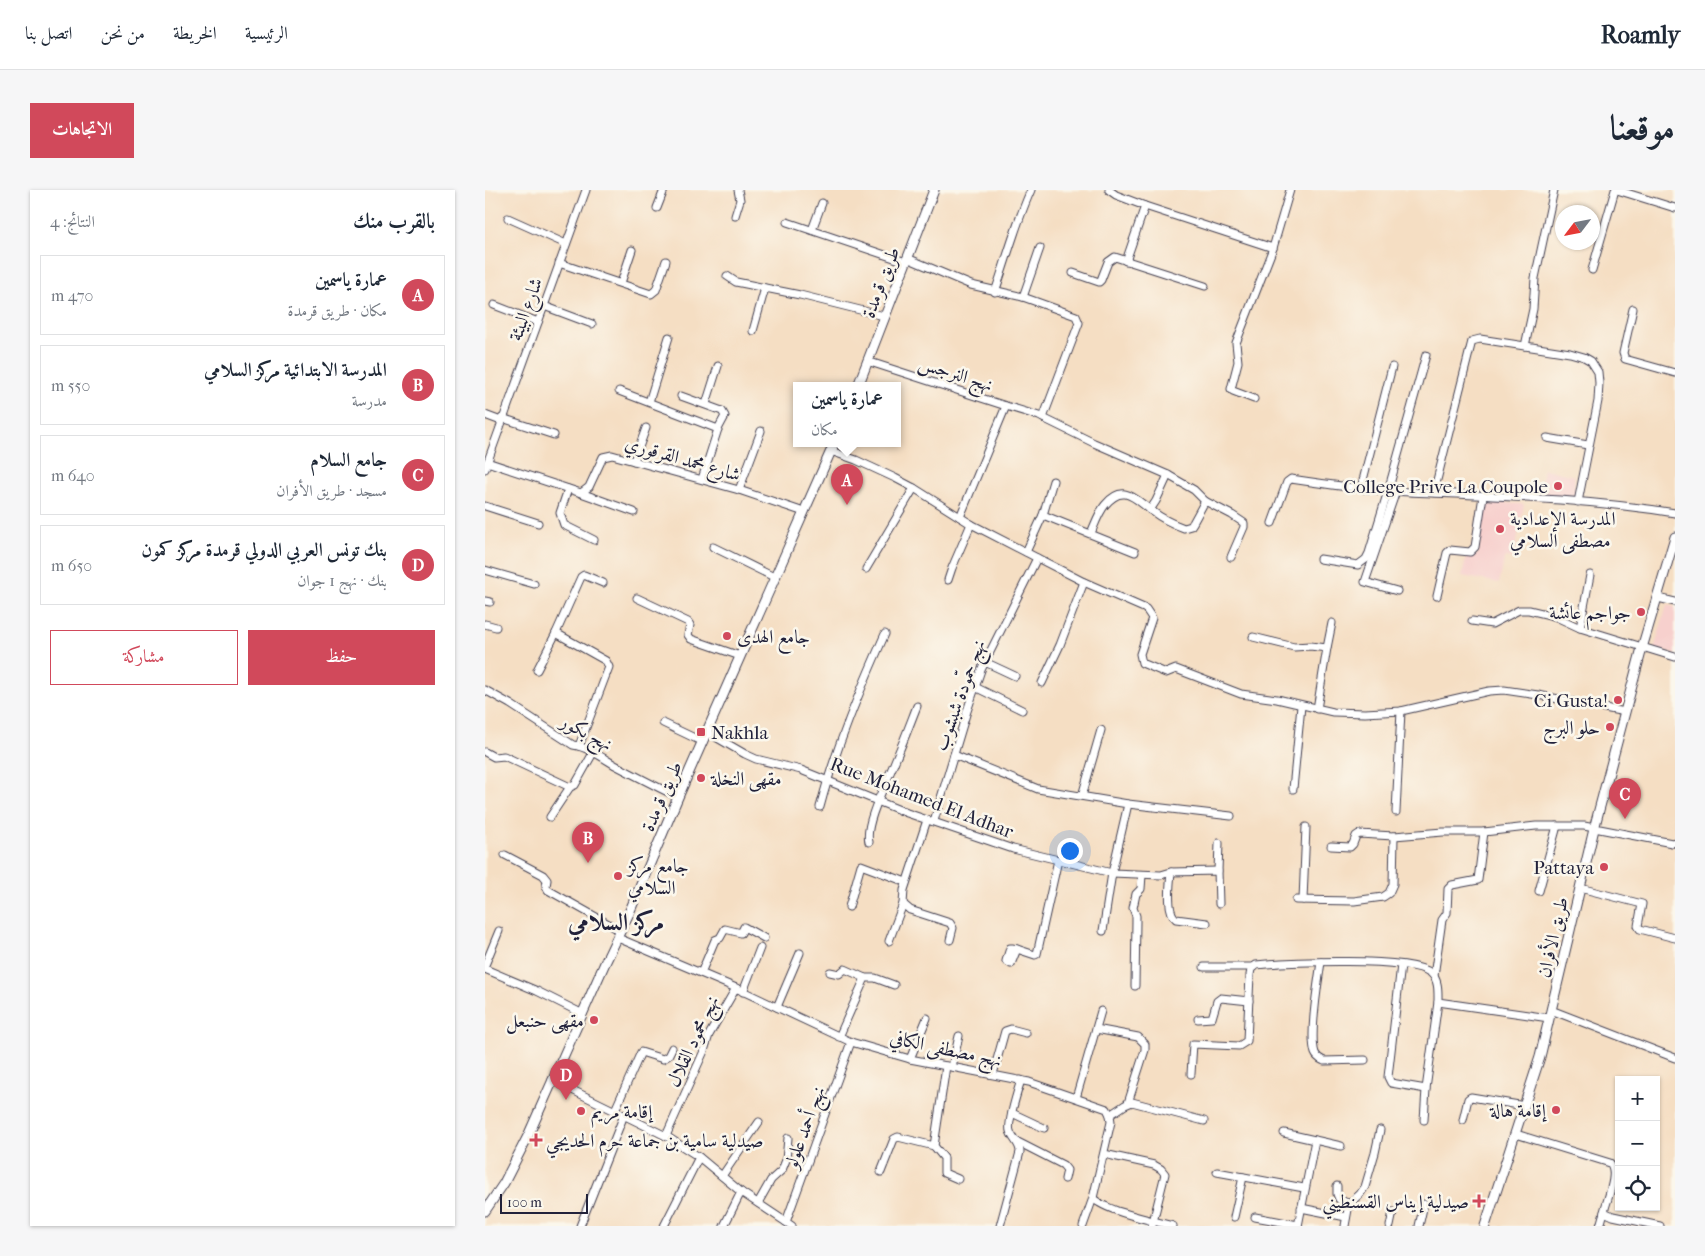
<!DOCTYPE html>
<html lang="ar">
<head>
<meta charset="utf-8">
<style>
  :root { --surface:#fff; --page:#f6f6f7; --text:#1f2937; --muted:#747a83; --line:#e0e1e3; --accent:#d1495b }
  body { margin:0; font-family:"IM FELL French Canon",Amiri,serif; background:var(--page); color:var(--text); direction:rtl }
  .controls { position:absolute; right:15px; bottom:15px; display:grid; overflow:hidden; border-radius:0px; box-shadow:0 1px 4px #0004 }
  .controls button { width:45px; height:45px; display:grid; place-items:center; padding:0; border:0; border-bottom:1px solid var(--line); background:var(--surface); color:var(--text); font:25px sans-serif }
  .compass { position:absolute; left:1070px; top:15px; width:45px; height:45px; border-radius:50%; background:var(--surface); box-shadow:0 1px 4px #0004; rotate:238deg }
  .scale { position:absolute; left:15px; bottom:12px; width:88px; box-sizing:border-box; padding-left:5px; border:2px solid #22223b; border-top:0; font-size:14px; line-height:18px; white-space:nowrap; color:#22223b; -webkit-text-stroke:4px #fbf7ec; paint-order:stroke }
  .you { position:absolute; left:584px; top:660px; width:18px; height:18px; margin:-12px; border:4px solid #fff; border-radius:50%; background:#1a73e8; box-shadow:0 0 0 8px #1a73e833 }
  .badge { display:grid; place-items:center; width:32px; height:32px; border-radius:50%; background:var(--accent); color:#fff; font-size:16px; font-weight:700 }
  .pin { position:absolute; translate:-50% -41px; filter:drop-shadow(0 1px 2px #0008) }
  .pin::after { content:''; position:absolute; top:26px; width:18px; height:15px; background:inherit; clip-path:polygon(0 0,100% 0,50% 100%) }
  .popup { position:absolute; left:308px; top:192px; width:108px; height:65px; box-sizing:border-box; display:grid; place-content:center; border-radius:0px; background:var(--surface); filter:drop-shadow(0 1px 4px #0005); font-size:16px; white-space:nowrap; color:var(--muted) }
  .popup b { font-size:19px; color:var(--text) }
  .popup::after { content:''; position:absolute; left:50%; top:100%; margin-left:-10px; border:10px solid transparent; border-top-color:var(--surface) }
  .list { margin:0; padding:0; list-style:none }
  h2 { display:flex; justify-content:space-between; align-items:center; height:65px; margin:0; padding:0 20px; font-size:21px }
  h2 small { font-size:16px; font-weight:400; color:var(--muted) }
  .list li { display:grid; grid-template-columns:32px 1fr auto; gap:15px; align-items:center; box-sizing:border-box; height:80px; margin:0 10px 10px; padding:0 10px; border:1px solid var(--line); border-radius:0px }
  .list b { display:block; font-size:19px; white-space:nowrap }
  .list p { margin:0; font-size:16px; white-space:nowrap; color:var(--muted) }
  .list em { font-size:16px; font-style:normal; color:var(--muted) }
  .actions { display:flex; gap:10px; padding:15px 20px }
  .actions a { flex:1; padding:11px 0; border:1px solid var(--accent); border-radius:0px; text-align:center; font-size:18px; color:var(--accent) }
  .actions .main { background:var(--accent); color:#fff }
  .icon { flex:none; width:28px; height:28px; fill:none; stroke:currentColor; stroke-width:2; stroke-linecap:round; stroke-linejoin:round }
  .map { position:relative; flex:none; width:1190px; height:1036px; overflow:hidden; direction:ltr; border-radius:0px }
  header { display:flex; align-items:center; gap:30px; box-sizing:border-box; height:70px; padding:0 25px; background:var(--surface); border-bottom:1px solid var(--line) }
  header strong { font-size:24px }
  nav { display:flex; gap:28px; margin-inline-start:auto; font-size:18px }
  .intro { display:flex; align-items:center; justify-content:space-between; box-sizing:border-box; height:120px; padding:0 30px }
  h1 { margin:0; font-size:35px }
  .button { padding:12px 22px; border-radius:0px; background:var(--accent); color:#fff; font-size:18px; font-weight:700 }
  main { display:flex; gap:30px; padding:0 30px }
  aside { flex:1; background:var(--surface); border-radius:0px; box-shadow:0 1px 4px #0004 }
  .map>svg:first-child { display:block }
  .built { fill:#f7d0cd }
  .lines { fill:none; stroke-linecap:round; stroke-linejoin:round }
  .minor-casing { stroke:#423e4f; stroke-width:9 }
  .major-casing { stroke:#423e4f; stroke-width:11 }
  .minor { stroke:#fff; stroke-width:7 }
  .major { stroke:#fff; stroke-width:9 }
  .poi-dot { fill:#d1495b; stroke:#fbf7ec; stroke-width:2 }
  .labels { text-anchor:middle; stroke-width:5; stroke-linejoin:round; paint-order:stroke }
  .street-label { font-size:19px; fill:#22223b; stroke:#fbf7ec }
  .poi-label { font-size:19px; fill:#22223b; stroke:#fbf7ec; text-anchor:end }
  .district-label { font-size:24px; font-weight:bold; fill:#22223b; stroke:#fbf7ec }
</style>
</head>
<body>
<header>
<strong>Roamly</strong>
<nav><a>الرئيسية</a><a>الخريطة</a><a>من نحن</a><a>اتصل بنا</a></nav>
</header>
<div class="intro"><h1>موقعنا</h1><a class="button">الاتجاهات</a></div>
<main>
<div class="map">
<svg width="1190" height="1036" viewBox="0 0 1190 1036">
  <rect width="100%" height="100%" fill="#fbf7ec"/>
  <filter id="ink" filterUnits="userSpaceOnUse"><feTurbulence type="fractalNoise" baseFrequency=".02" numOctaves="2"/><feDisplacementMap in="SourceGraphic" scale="10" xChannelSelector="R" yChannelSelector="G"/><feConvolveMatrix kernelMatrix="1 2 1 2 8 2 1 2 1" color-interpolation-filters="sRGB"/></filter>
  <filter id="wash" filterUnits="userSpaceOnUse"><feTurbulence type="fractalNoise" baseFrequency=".0096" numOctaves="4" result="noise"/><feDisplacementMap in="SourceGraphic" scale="20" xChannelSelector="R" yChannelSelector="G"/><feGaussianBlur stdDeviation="1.12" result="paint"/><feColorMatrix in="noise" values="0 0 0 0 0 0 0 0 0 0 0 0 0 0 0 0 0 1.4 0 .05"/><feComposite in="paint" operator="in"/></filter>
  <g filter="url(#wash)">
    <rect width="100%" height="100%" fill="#f5dec3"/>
    <g class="built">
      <polygon points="1059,279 1089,286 1090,310 1054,307"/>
      <polygon points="999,312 1039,314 1029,368 1020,367 1014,393 977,386 981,368 993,364"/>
      <polygon points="1182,415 1190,417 1190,464 1169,459"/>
    </g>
  </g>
  <g filter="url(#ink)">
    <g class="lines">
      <defs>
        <g id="minor">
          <polyline points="624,0 631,5 660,16 788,58"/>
          <polyline points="1132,0 1190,18"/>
          <polyline points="172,18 179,0"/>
          <polyline points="250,26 255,10 253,0"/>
          <polyline points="23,28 81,54"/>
          <polyline points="302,32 421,72"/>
          <polyline points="327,40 337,13"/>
          <polyline points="422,68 486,95 538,107 591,126 594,133 558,228"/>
          <polyline points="641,71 660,16"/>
          <polyline points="74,73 166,104 171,100 181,71"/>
          <polyline points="1107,80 1130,0"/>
          <polyline points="588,83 614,92 616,90 623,72 630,67 720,96"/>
          <polyline points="242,86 251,92 315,105 399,126"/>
          <polyline points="136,93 147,60"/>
          <path d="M510 102C522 68 531 33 546 0"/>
          <polyline points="538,107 555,58"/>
          <polyline points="9,115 53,132"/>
          <polyline points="59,116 107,134"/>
          <polyline points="1148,119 1138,163 1140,169 1190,183"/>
          <polyline points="268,141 280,98"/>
          <polyline points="1040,156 1048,119 1050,88 1069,0"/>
          <polyline points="382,171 521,216 475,327"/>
          <polyline points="134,201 233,239 217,289"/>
          <polyline points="196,206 237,221 240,226 233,239"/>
          <polyline points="769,209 748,201 746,199 753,172 751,153 788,58 805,0"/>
          <polyline points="164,212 184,147"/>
          <polyline points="221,214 233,176"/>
          <polyline points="521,216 554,226 609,253 683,285"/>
          <polyline points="0,225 16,231"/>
          <polyline points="17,228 69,245"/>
          <polyline points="1062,248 1103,255"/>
          <polyline points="346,261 371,270 410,288 429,298 486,334 599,392 661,419 667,428 655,464 657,473 681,483 691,479 756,504 792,509 848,522 880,523 916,521 1004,501 1019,500 1053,505 1140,522"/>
          <polyline points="149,271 161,238"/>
          <polyline points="2,272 96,303 104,297 118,267 127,265 254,300 319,322"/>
          <polyline points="0,279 101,0"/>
          <polyline points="876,298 907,177"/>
          <polyline points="83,299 75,323 79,335 109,350"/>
          <polyline points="254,300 276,241"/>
          <polyline points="911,301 880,392 912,401"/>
          <polyline points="949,302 987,151 995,149 1085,163 1099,167 1106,171 1113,182 1114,193 1113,211 1093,312"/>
          <polyline points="96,303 149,322"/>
          <polyline points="0,316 53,333"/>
          <polyline points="665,320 671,311 683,285 709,300 720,311"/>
          <polyline points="558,325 650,362"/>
          <path d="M787 333 802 292 806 289C839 294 872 299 905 301 1000 306 1096 308 1190 323"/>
          <path d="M606 343C610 334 614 322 620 315 639 292 651 310 667 321 676 328 688 334 699 338L706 336 708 333 720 311 747 325 759 333V337L746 367"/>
          <polyline points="228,357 289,387"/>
          <polyline points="541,362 558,325 568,291"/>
          <polyline points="835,369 873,375 881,369 884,363 903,301 941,165"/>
          <polyline points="381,379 429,298"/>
          <polyline points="0,380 49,394"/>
          <polyline points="463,390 467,378 486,334"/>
          <polyline points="952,406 962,363 965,360 985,362 990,357 998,306"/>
          <polyline points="152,408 203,432 205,435 203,445 206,449 255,466"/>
          <polyline points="1173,408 1190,412"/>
          <polyline points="0,411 5,412"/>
          <polyline points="987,431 1007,434 1034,420 1044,420 1069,426 1095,438 1190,467"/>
          <polyline points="0,434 11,437"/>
          <polyline points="1095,438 1105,385"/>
          <polyline points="71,443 121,471 124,477 94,556"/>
          <polyline points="768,447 809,457 825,456 842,458"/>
          <polyline points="500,472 530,486"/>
          <polyline points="52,480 71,443 96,387 99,385 118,393"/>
          <polyline points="557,493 575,455 599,392"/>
          <polyline points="490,497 537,520"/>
          <path d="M0 500 25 514 88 555C103 557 118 568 130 575 151 586 172 597 193 607"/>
          <polyline points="832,519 842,458 847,433"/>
          <polyline points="178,533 218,552"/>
          <polyline points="222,542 260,564 271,569 316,580 422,623 528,659 627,683 676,685 686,682 733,681 734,714"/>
          <polyline points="0,562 9,567 19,566 85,597"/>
          <polyline points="469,565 553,599 643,614 627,683 618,741"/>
          <polyline points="808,599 816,516"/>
          <polyline points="597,606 616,540"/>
          <polyline points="643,614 746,626"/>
          <path d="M335 617C351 557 375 500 400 444"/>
          <polyline points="911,622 916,521"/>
          <polyline points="65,627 85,597 90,595 108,563"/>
          <polyline points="442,630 419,700 418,714 425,720 465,733 468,738 465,750"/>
          <polyline points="449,631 482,521 496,480 552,368"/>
          <path d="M384 652C379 633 403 590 410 571 418 553 425 534 432 516"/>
          <polyline points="846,656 865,657 868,654 871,646 874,644 909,646 958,642 999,642 1051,636 1099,636 1187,653 1190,652"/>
          <polyline points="20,665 58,685 62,690 61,696 63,700 136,741"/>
          <polyline points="733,681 734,653"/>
          <path d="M686 682C685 694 681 722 691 729L722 733"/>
          <polyline points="1095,698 1157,714 1153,736 1155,739 1190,748"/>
          <polyline points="1054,701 1072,636"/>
          <polyline points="811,710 869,711 898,707 904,703 908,694 909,646"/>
          <polyline points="818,710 821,637"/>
          <polyline points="364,717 376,675 421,692"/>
          <path d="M133 748 251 798 366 852 425 869 544 892 622 919 625 925 626 932 608 1008C620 1021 669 1031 688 1036"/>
          <polyline points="404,751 418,714"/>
          <polygon points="527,758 532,759 526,774 521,771 525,758"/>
          <polyline points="532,759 550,765 552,764 573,670"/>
          <path d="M836 772C833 793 824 845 830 863 832 868 835 869 839 871L880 870"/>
          <polyline points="0,775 14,741"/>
          <polyline points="916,775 903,887 906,893 941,899 953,812"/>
          <polyline points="719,777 768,777"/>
          <polyline points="0,779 52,801 98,824"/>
          <polyline points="345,782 354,784 360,779 380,788"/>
          <polyline points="216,783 230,750 235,748 240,739 256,743 259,737 279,748"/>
          <polyline points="949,786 957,730 962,723 963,699 967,695 993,690 999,642"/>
          <polyline points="650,796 651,731 651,726 648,718 651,704 656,699 657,685"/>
          <polyline points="258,802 275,758"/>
          <polyline points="292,817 315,763"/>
          <polyline points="1066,820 1190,868"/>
          <polyline points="713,829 727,828 732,811 736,808 764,811"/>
          <polyline points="611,839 653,847 660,854 660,860 643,913"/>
          <polyline points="354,847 380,788 390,788 409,795"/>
          <polyline points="425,869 442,828"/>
          <polyline points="467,877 474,846"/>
          <polyline points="508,884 520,841 526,839 541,843"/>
          <path d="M706 884 708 854 754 856 762 851 765 785 766 779 771 775C801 772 925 766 946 783 954 790 953 802 953 812L1064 828"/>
          <polyline points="67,890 181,946 214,967 256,1002 307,1036"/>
          <polyline points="591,908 616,821"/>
          <polyline points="130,920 156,862 178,869 183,866 187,858"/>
          <polyline points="527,923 559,938"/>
          <polyline points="625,925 640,915 647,912 719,931"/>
          <polyline points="939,930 941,899"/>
          <polyline points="978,930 983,909 986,907 1040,916"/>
          <polyline points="799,943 856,956"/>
          <path d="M1031 944 1125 973C1134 983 1122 1009 1119 1022L1128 1026 1175 1036"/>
          <polyline points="181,946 219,861 224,845 251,798"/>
          <polyline points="531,951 578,975 582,980 580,989"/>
          <polyline points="449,956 459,968 459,983 473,989"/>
          <polyline points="619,964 669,975 676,979 680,984 667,1036"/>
          <polyline points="396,982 409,949 413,947 449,956 461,876"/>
          <polyline points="732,982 819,998"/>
          <polyline points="237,986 274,932"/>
          <polyline points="852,996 852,1004 854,1009 864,1014"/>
          <polyline points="273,1013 286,990 297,980 301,970 303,948"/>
          <polyline points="816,1018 861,1027"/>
          <polyline points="749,1027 758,987"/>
          <polyline points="770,1027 813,1035"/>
          <polyline points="301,1032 366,852"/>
          <polyline points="95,1036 139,925"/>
          <polyline points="179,1036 214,967"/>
          <polyline points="239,1036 256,1002"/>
          <path d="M515 1036 535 962C535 953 527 949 525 941 522 933 533 900 536 890"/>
          <polyline points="598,1036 608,1008"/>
          <polyline points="813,1036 830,950"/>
          <polyline points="860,1036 864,1014 875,1004 880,997 890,963 895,940"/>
          <polyline points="905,1036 908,1022"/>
          <polyline points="934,1036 939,1014"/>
          <polyline points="1115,1036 1119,1022"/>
        </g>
        <g id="major">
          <polyline points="373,196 449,0"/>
          <polyline points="0,1021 19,993 43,946 120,773 144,723 193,607 349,254"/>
          <polyline points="1000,1036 1055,867 1109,639 1157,458 1190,347"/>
        </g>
      </defs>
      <use href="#minor" class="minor-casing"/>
      <use href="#major" class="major-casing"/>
      <use href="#minor" class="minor"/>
      <use href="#major" class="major"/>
    </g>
  </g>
  <g class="poi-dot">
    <circle cx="1073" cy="296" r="5"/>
    <circle cx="1015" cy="339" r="5"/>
    <circle cx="1156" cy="422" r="5"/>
    <circle cx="242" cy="446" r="5"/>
    <circle cx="1133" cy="510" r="5"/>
    <circle cx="1125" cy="537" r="5"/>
    <rect x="211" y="537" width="10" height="10" rx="2.5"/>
    <circle cx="216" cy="588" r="5"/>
    <circle cx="1119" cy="677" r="5"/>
    <circle cx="133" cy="686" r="5"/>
    <circle cx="109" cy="830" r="5"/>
    <circle cx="1071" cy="920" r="5"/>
    <circle cx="96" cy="921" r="5"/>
    <path d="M48.5 942.5h5v5h5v5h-5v5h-5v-5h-5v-5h5z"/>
    <path d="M991.5 1003.5h5v5h5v5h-5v5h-5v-5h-5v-5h5z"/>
  </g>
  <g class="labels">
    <g class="street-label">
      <text transform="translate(395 92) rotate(-69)" y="7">طريق قرمدة</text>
      <text transform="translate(40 119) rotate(-70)" y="7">شارع البيئة</text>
      <text transform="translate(471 183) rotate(18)" y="7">نهج النرجس</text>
      <text transform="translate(198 268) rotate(16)" y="7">شارع محمد القرقوري</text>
      <text transform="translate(474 505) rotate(-70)" y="7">نهج حمّودة شبشوب</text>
      <text transform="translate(102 542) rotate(28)" y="7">نهج بكور</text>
      <text transform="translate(176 606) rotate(-66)" y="7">طريق قرمدة</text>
      <text transform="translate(437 607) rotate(21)" y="7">Rue Mohamed El Adhar</text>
      <text transform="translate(1067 747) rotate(-77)" y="7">طريق الأفران</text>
      <text transform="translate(207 851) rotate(-65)" y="7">نهج محمود القلال</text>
      <text transform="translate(461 858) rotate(12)" y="7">نهج مصطفى الكافي</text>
      <text transform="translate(319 937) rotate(-70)" y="7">نهج أحمد علولو</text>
    </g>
    <g class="poi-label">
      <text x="1063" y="303">College Prive La Coupole</text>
      <text x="1025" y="335" text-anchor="start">المدرسة الإعدادية<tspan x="1025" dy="22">مصطفى السلامي</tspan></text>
      <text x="1146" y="429">جواجم عائشة</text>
      <text x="252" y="453" text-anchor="start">جامع الهدى</text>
      <text x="1123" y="517">Ci Gusta!</text>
      <text x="1115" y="544">حلو البرج</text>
      <text x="226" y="549" text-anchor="start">Nakhla</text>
      <text x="226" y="595" text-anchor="start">مقهى النخلة</text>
      <text x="143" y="682" text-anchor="start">جامع مركز<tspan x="143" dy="22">السلامي</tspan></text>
      <text x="1109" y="684">Pattaya</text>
      <text x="99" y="837">مقهى حنبعل</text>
      <text x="1061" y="927">إقامة هالة</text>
      <text x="106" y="928" text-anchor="start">إقامة مريم</text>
      <text x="61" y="957" text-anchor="start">صيدلية سامية بن جماعة حرم الحديجي</text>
      <text x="984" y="1018">صيدلية إيناس القسنطيني</text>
    </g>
    <g class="district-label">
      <text x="131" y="740">مركز السلامي</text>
    </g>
  </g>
</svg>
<div class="controls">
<button>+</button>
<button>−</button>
<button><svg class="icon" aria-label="locate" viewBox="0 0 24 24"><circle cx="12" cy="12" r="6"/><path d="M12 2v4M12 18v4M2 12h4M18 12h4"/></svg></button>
</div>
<svg class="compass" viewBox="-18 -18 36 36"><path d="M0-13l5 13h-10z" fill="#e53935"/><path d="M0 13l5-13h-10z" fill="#747a83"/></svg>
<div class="scale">100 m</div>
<div class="you"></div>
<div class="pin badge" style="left:362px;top:315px">A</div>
<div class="popup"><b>عمارة ياسمين</b>مكان</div>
<div class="pin badge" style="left:103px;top:673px">B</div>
<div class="pin badge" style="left:1140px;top:629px">C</div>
<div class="pin badge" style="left:81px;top:910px">D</div>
</div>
<aside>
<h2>بالقرب منك<small>النتائج: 4</small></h2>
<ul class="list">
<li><span class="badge">A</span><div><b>عمارة ياسمين</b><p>مكان · طريق قرمدة</p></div><em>470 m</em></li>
<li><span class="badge">B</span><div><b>المدرسة الابتدائية مركز السلامي</b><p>مدرسة</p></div><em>550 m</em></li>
<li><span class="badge">C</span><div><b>جامع السلام</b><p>مسجد · طريق الأفران</p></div><em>640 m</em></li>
<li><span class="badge">D</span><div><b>بنك تونس العربي الدولي قرمدة مركز كمون</b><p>بنك · نهج 1 جوان</p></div><em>650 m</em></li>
</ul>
<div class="actions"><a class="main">حفظ</a><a>مشاركة</a></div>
</aside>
</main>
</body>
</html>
